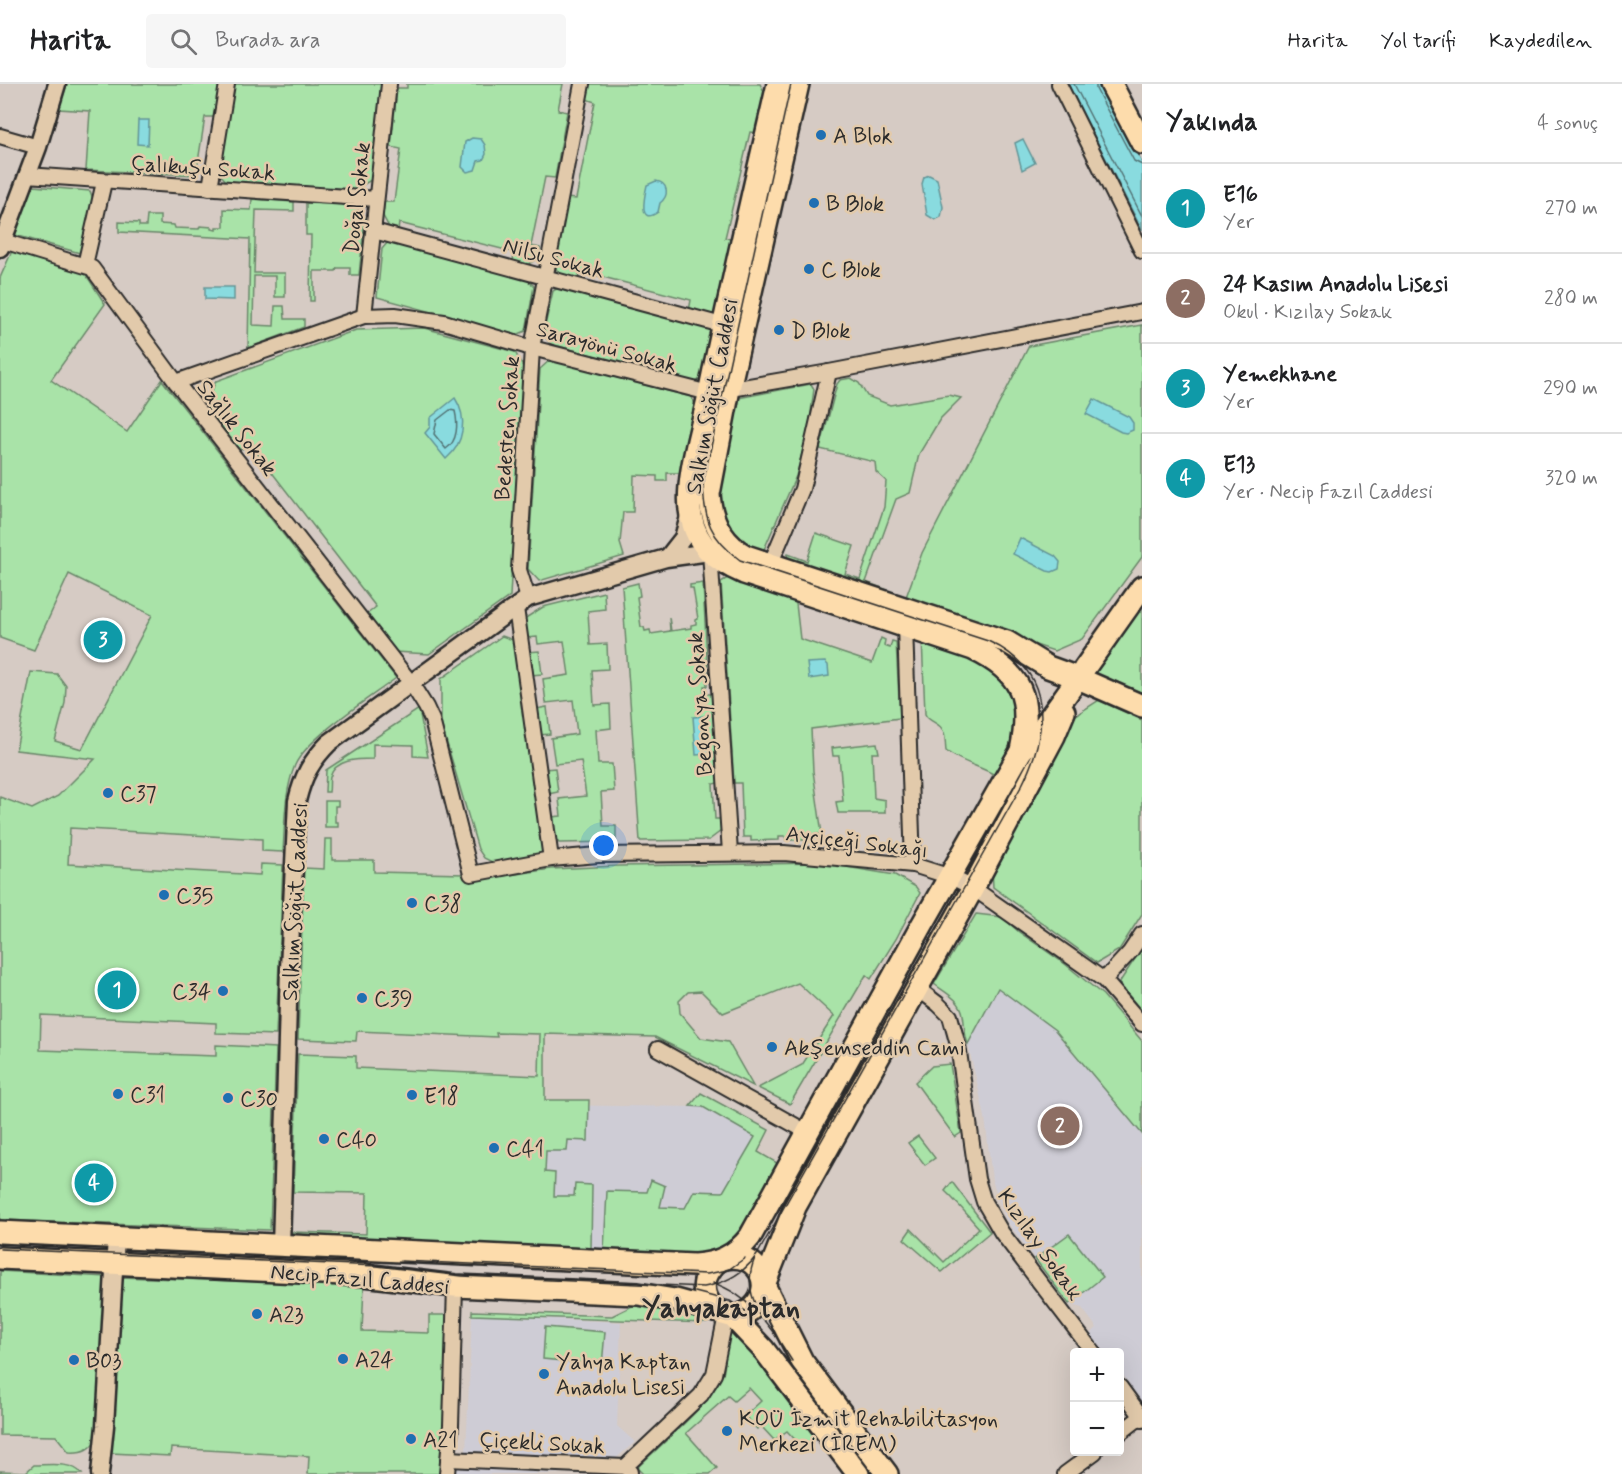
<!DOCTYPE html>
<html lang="tr">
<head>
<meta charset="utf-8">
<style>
  :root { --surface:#fff; --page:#f6f6f6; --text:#202124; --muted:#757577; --line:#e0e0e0; --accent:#7c3aed }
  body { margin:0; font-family:Mynerve,sans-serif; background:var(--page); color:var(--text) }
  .controls { position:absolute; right:18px; bottom:18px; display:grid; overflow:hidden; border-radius:6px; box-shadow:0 6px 24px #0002 }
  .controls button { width:54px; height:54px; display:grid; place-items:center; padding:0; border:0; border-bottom:2px solid var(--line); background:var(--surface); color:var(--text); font:30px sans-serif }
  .you { position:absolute; left:604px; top:762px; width:21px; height:21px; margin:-15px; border:4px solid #fff; border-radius:50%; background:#1a73e8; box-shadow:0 0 0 9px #1a73e833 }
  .badge { display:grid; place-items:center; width:39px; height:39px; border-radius:50%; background:var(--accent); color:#fff; font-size:20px; font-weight:700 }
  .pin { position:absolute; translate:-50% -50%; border:3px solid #fff; box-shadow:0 2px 6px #0006 }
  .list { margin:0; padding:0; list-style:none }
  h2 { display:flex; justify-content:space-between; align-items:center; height:78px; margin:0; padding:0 24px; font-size:26px }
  h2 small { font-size:20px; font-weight:400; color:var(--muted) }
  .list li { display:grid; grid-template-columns:39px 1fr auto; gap:18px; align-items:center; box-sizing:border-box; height:90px; padding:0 24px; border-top:2px solid var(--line) }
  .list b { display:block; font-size:22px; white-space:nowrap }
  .list p { margin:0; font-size:20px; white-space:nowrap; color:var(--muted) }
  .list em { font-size:20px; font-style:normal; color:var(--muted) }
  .icon { flex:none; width:33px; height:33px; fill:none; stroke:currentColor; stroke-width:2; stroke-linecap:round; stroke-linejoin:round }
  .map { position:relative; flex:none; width:1142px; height:1390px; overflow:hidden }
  header { display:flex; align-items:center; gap:36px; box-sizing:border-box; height:84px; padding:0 30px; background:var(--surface); border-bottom:2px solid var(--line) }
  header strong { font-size:28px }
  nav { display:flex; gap:33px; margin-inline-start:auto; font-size:21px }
  .search { width:420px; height:54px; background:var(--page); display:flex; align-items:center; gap:15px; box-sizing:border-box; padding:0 21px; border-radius:6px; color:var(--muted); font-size:22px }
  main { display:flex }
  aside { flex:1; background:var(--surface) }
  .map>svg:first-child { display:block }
  .built { fill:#ceccd5 }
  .green { fill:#a9e3a8; stroke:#6a876a; stroke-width:1.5 }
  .water { fill:#89dbdf; stroke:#639597; stroke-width:1.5 }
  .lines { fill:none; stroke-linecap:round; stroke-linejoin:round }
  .shore { stroke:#517173; stroke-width:1.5 }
  .minor-casing { stroke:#2b2b2b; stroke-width:18 }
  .tertiary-casing { stroke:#2b2b2b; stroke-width:21 }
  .primary-casing { stroke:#2b2b2b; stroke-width:26 }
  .minor { stroke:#e2caab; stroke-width:14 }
  .tertiary { stroke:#e2caab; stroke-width:16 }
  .primary { stroke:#fddcac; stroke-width:21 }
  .tram { stroke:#2b2b2b; stroke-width:1.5 }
  .poi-dot { fill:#1f6fb2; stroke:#e2caab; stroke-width:2 }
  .labels { text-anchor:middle; stroke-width:5; stroke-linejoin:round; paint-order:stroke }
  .poi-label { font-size:22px; fill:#2b2b2b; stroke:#e2caab; text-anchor:start }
  .street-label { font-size:22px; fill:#2b2b2b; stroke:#e2caab }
  .district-label { font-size:28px; font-weight:bold; fill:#2b2b2b; stroke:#e2caab }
</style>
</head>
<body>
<header>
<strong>Harita</strong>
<div class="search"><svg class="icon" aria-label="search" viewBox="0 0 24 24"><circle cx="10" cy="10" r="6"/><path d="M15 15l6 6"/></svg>Burada ara</div>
<nav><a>Harita</a><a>Yol tarifi</a><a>Kaydedilen</a></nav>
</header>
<main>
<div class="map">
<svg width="1142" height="1390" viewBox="0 0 1142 1390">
  <rect width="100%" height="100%" fill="#d6cbc4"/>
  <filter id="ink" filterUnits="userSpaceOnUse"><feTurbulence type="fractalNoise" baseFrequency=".0167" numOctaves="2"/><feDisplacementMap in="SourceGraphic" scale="12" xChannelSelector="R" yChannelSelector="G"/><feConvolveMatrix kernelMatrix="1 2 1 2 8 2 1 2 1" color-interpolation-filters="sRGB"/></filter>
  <g filter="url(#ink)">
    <g class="built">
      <polygon points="998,904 1055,946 1142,1050 1142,1319 1120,1287 1120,1268 1105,1268 1090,1250 1097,1244 1082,1224 1069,1220 1006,1136 992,1096 985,1033 968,960"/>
      <polygon points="536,1021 703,1023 763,1058 716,1145 673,1168 534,1165"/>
      <polygon points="472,1231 621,1238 617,1342 635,1358 615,1375 466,1369"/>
      <polygon points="453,1384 474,1385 564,1390 453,1390"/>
    </g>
    <g class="green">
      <polygon points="67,0 220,0 215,33 205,33 196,91 86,86 90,27 59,25"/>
      <polygon points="233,0 381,0 371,96 354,106 227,98 219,89"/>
      <polygon points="407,0 563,0 558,26 567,28 555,94 545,93 531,162 540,164 539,173 527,181 513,178 514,168 399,139 398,147 390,145 383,132 384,118 394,118 401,65 391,63 397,4 407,4"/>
      <polygon points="589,0 760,0 766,11 758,49 750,48 725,154 735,156 718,229 711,233 689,227 691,216 580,187 578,196 560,192 553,178 565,114 576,115 595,18 586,15"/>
      <polygon points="33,102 90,107 93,115 80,169 15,151"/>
      <polygon points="252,115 294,118 294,127 256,126 254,189 285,189 285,213 275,213 275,192 254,192 253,241 274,242 275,222 284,222 285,235 304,235 304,243 248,264 250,155 119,148 119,138 139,139 139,142 146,142 147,132 160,132 160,140 174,141 175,144 199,145 200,142 212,143 212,145 216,146 216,143 224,143 224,125 251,126"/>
      <polygon points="306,119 354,121 365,134 359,191 350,191 350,184 337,184 336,187 314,187 314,217 310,217 311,151 306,151"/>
      <polygon points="392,157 524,193 534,202 526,247 516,251 377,213 382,165 388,158"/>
      <path d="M12 167 85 189 105 220 51 296 127 348 162 296 396 594C370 614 308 653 295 681 284 708 285 739 283 768L262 767V755L70 744 68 780 260 791 261 780 283 781 276 951 216 949V939L41 931 40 966 216 972V961L276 964 270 1146 0 1136V713L32 725 58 712 95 675 16 666 31 588 57 590 66 602 65 619 55 657 82 665 152 531 69 490 34 566 0 554V194Z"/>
      <polygon points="561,202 707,243 716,251 706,292 694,299 551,260 543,250 553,207"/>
      <polygon points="1142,241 1142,473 1082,555 1054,567 785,479 788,470 807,477 816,449 854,462 845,490 860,495 884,423 886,397 876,388 875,378 820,365 837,300 840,296 851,294 859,299 867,312 890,321 949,311 961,314 940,335 919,370 910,409 896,415 866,498 906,513 922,469 1029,262"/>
      <polygon points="424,244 515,268 523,283 510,512 429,570 395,568 366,531 376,523 250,360 240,366 205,322 216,297 356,246"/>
      <polygon points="550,276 691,313 700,328 688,389 667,389 667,397 657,397 657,392 634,391 633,428 623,428 620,459 624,472 539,497 528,485 540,285"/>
      <polygon points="811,300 814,305 809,343 796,392 762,470 751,466 724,441 716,410 733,315"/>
      <polygon points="734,490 795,511 800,555 872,579 881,554 885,556 884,562 890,564 892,557 896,558 900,634 811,645 813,687 822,750 806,751 806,756 786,756 785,752 779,752 779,756 751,757 751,753 743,753 741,699 734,699 721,498"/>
      <polygon points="638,499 640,512 637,513 641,543 644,543 645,547 650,546 651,550 670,547 669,533 671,547 691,544 691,541 696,540 696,536 698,535 693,504 690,504 690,501 703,499 708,596 707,597 707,602 704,602 704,610 712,610 718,699 713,700 715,735 720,735 721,747 709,756 640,757 622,503"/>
      <polygon points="604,508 605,525 588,527 590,561 607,560 608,585 592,586 594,621 610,620 611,644 596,646 598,680 612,680 614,707 601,708 603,742 616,742 616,758 559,759 553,752 551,733 561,732 559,715 586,712 581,677 555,680 551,654 577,650 573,616 546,619 543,595 569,591 564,557 538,560 537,553 526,554 524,535 543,523"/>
      <polygon points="1142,518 1142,609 1095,589 1105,570"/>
      <polygon points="502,552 513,556 543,770 494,779 484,774 478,765 441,639 441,595"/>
      <path d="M922 553 992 581 1017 617 1016 655 997 692C980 682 962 679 946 667 945 661 946 652 943 647 940 638 929 639 925 630Z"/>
      <polygon points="539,567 542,590 531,591 528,568"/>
      <polygon points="1099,616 1142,636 1142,830 1119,866 1097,879 993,803 992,785 1076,631"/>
      <polygon points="547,623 550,650 539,651 536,625"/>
      <path d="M419 625 428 673 413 672V661L373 660V675C358 675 335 675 330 693 329 697 330 703 329 708H325L326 686Z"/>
      <polygon points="877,659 879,669 872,669 874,714 885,716 885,729 838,729 836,718 843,717 839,672 833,672 832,664"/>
      <polygon points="555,684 558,708 548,710 544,685"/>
      <polygon points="325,717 338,717 338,722 335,722 335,738 338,738 338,743 325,743"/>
      <path d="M325 755H332V776H374V788L465 790 467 797 551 785 617 782 822 779 895 791 916 803 920 809 896 855 871 895 866 891 790 1020 758 1004 802 981 834 932 798 899 723 929 701 907 688 908 679 917 680 929 701 954 728 958 753 1002 655 953 545 950V1016H589L588 1057 568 1056 567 1067H546L545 1088 555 1089 554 1112H574L575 1100 592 1101 591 1166H604L607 1107 647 1108 651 1096 665 1102 660 1123 685 1124 694 1107 723 1108 755 1053 703 1023 690 1022 701 1009 769 1046 758 1068 777 1079C763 1105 742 1157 714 1167 707 1169 697 1169 690 1170L292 1156V1148L366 1150 367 1109 293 1108 298 970 356 972V984L539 992 540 950 496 949 497 953 357 947 356 957 298 955 304 784 324 785Z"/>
      <path d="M976 830 1002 833 1019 848 1065 880 1103 911 1142 957V1050L1055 946 998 904 968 960C964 950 965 941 963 931 961 916 946 909 934 900Z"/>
      <polygon points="1142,864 1142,928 1119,899"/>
      <polygon points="950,980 961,1049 955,1053 915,998 932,982"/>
      <polygon points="918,1052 935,1074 925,1081 908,1059"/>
      <path d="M952 1098 990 1148 942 1188 904 1155 911 1145 944 1178 979 1144C968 1132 958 1119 945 1107Z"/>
      <polygon points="1069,1150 1103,1193 1069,1220 1035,1175"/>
      <path d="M0 1187 107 1193 98 1354C90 1365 84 1369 69 1368L56 1352 0 1351Z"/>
      <polygon points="119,1193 364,1201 362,1247 429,1249 429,1231 456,1231 447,1390 308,1390 309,1372 171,1364 170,1372 111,1369"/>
      <polygon points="634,1221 695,1233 705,1239 472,1231 472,1227 612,1232"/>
      <polygon points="545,1243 605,1248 602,1281 543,1275"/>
      <path d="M738 1244 818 1353 803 1364 787 1347 774 1356 761 1342 757 1345 745 1332 761 1317 749 1304 734 1317 728 1312 686 1349 717 1384 710 1390H643L637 1384C661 1360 711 1320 723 1290 728 1275 721 1250 738 1244Z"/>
      <polygon points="797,1277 877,1390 863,1390 785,1285"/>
      <path d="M34 1381C48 1381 72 1377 82 1390H0V1387L26 1388Z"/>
    </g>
    <g class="water">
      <polygon points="1068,0 1101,0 1142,79 1142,146"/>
      <polygon points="138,36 149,36 148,61 137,60"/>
      <polygon points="472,54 481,55 485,61 486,70 483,76 478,77 475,86 467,88 462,83 465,58"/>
      <polygon points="1023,55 1035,79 1022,86 1015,59"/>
      <polygon points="929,91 937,95 943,123 941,133 935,136 927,131 922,100 924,93"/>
      <path d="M656 97C669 99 669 112 660 119L658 128C637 143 645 110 647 101Z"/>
      <polygon points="205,203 234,203 234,216 205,215"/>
      <path d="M455 314C468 334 464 360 446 375L425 349 430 343V334Z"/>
      <polygon points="1094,315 1129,333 1133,339 1133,346 1126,349 1121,348 1086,330"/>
      <polygon points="1020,454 1055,472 1060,478 1059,485 1052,488 1047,487 1013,470"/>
      <polygon points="825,578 828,581 829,592 809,595 807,579"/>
      <polygon points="706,632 709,670 696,671 693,633"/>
    </g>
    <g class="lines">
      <g class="shore">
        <polyline points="1074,0 1142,132"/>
        <polyline points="1096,0 1096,5 1134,77 1142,81"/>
        <path d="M450 326 455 327C458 340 458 357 446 365L434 350 437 336Z"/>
      </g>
      <defs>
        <g id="minor">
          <polyline points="1059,0 1142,167"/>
          <polyline points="0,52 38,63"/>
          <polyline points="27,91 376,115"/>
          <polyline points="210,104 227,0"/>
          <polyline points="374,147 722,241"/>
          <polyline points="3,157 92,184 176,298 411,599 426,623 432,636 471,790 551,775 598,771 784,769 913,781 951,793 973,804 1104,896 1142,940"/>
          <polyline points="85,181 104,98"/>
          <polyline points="364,232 389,0"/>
          <polyline points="176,298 364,232 395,231 444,238 532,264 709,309 829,288 1142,228"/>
          <polyline points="710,468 730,769"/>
          <polyline points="770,481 802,405 829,288"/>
          <polyline points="528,514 519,486 532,264 582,0"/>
          <polyline points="516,524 551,775"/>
          <polyline points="905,542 913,781"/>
          <polyline points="1104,896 1130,868 1142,850"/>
          <polyline points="917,904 938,920 950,932 958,961 977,1095 984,1118 1002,1149 1093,1268"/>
          <polyline points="658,965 807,1048"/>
          <polyline points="1120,1303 1141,1332 1142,1336"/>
          <polyline points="1120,1349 1142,1332"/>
          <polyline points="448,1375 625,1383 630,1388"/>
          <polyline points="625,1383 701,1311 714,1290 726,1231"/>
          <polyline points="447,1390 451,1341 455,1202"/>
          <polyline points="1065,1390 1095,1368"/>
        </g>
        <g id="tertiary">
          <polyline points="0,164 38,63 57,0"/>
          <polyline points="668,473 683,454 690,429"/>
          <path d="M281 1163 289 885 297 717C303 692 311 677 329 659L528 514 666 474 710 468 716 463"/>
          <polyline points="100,1390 105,1342 116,1153"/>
        </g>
        <g id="primary">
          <path d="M778 0C754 105 729 210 708 315 701 348 684 400 691 432 697 463 717 477 744 489L973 565C1023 589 1032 614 1021 667"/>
          <path d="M798 0 729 305 709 410C711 437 722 459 746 472L1007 558 1048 583 1078 594 1142 622"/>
          <polyline points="1111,0 1142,59"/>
          <polyline points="1084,585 1142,503"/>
          <path d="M0 1148 694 1181C718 1180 735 1172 750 1153L922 841 1021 667 1040 647 1078 594"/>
          <polyline points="0,1174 364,1191 455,1202 638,1210 675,1216 719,1228"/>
          <path d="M718 1177C703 1190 698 1210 715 1225 742 1248 779 1209 756 1183 748 1174 738 1172 726 1174"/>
          <polyline points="764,1201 795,1123 973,804 1054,652 1064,628"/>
          <polyline points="764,1201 802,1277 887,1390"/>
          <polyline points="732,1232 764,1266 858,1390"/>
        </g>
      </defs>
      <use href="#minor" class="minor-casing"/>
      <use href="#tertiary" class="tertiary-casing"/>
      <use href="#primary" class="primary-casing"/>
      <use href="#minor" class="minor"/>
      <use href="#tertiary" class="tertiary"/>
      <use href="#primary" class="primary"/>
      <g class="tram">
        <path d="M0 1165 377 1182 462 1192 704 1203C726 1199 744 1189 757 1171L1022 701C1050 645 1053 586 988 557L740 476C710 454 704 435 703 399L791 0"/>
        <path d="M755 1174C747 1192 749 1209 758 1226"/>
        <polyline points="401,1177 707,1190 728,1186 745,1174"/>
        <path d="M713 1199C749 1210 773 1246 792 1277"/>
        <polyline points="695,1208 730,1217 750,1230"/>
      </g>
    </g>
  </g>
  <g class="poi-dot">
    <circle cx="821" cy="51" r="6"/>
    <circle cx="814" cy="119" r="6"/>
    <circle cx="809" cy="185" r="6"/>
    <circle cx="779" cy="246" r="6"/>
    <circle cx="108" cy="709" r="6"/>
    <circle cx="164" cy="811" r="6"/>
    <circle cx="412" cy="819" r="6"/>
    <circle cx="223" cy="907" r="6"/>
    <circle cx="362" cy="914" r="6"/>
    <circle cx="772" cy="963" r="6"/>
    <circle cx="118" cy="1010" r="6"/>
    <circle cx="412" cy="1011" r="6"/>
    <circle cx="228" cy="1014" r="6"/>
    <circle cx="324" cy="1055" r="6"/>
    <circle cx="494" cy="1064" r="6"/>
    <circle cx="257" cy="1230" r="6"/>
    <circle cx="343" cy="1275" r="6"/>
    <circle cx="74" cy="1276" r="6"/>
    <circle cx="544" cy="1290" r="6"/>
    <circle cx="727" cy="1347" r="6"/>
    <circle cx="411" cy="1355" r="6"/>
  </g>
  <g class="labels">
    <g class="poi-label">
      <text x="833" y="59">A Blok</text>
      <text x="826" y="127">B Blok</text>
      <text x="821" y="193">C Blok</text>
      <text x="791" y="254">D Blok</text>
      <text x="120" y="717">C37</text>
      <text x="176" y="819">C35</text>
      <text x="424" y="827">C38</text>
      <text x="211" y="915" text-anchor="end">C34</text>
      <text x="374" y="922">C39</text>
      <text x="784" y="971">Akşemseddin Cami</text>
      <text x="130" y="1018">C31</text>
      <text x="424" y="1019">E18</text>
      <text x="240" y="1022">C30</text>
      <text x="336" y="1063">C40</text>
      <text x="506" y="1072">C41</text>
      <text x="269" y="1238">A23</text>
      <text x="355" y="1283">A24</text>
      <text x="86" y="1284">B03</text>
      <text x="556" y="1285">Yahya Kaptan<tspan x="556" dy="25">Anadolu Lisesi</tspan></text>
      <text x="739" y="1342">KOÜ İzmit Rehabilitasyon<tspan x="739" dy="25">Merkezi (İREM)</tspan></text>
      <text x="423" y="1363">A21</text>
    </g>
    <g class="street-label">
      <text transform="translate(203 83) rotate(4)" y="8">Çalıkuşu Sokak</text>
      <text transform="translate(356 114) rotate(-84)" y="8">Doğal Sokak</text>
      <text transform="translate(554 173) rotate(15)" y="8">Nilsu Sokak</text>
      <text transform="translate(607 262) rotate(15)" y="8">Sarayönü Sokak</text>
      <text transform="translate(711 312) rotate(-79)" y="8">Salkım Söğüt Caddesi</text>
      <text transform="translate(238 343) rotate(52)" y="8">Sağlık Sokak</text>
      <text transform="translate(506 344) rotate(-86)" y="8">Bedesten Sokak</text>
      <text transform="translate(699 620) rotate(-94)" y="8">Begonya Sokak</text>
      <text transform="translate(857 757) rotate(7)" y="8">Ayçiçeği Sokağı</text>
      <text transform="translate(294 818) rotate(-87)" y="8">Salkım Söğüt Caddesi</text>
      <text transform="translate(1041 1160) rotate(55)" y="8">Kızılay Sokak</text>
      <text transform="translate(360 1194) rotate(5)" y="8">Necip Fazıl Caddesi</text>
      <text transform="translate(542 1358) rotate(3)" y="8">Çiçekli Sokak</text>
    </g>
    <g class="district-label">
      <text x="721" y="1233">Yahyakaptan</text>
    </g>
  </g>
</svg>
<div class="controls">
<button>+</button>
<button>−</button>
</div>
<div class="you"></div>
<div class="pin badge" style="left:117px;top:906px;background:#0f9aa8">1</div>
<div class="pin badge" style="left:1060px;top:1042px;background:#8d6e63">2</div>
<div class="pin badge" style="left:103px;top:556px;background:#0f9aa8">3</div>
<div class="pin badge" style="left:94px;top:1099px;background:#0f9aa8">4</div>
</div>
<aside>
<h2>Yakında<small>4 sonuç</small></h2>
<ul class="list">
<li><span class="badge" style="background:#0f9aa8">1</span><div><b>E16</b><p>Yer</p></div><em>270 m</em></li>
<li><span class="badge" style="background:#8d6e63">2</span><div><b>24 Kasım Anadolu Lisesi</b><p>Okul · Kızılay Sokak</p></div><em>280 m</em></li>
<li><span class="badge" style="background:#0f9aa8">3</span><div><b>Yemekhane</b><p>Yer</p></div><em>290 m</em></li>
<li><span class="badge" style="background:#0f9aa8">4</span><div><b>E13</b><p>Yer · Necip Fazıl Caddesi</p></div><em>320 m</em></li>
</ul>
</aside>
</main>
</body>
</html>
